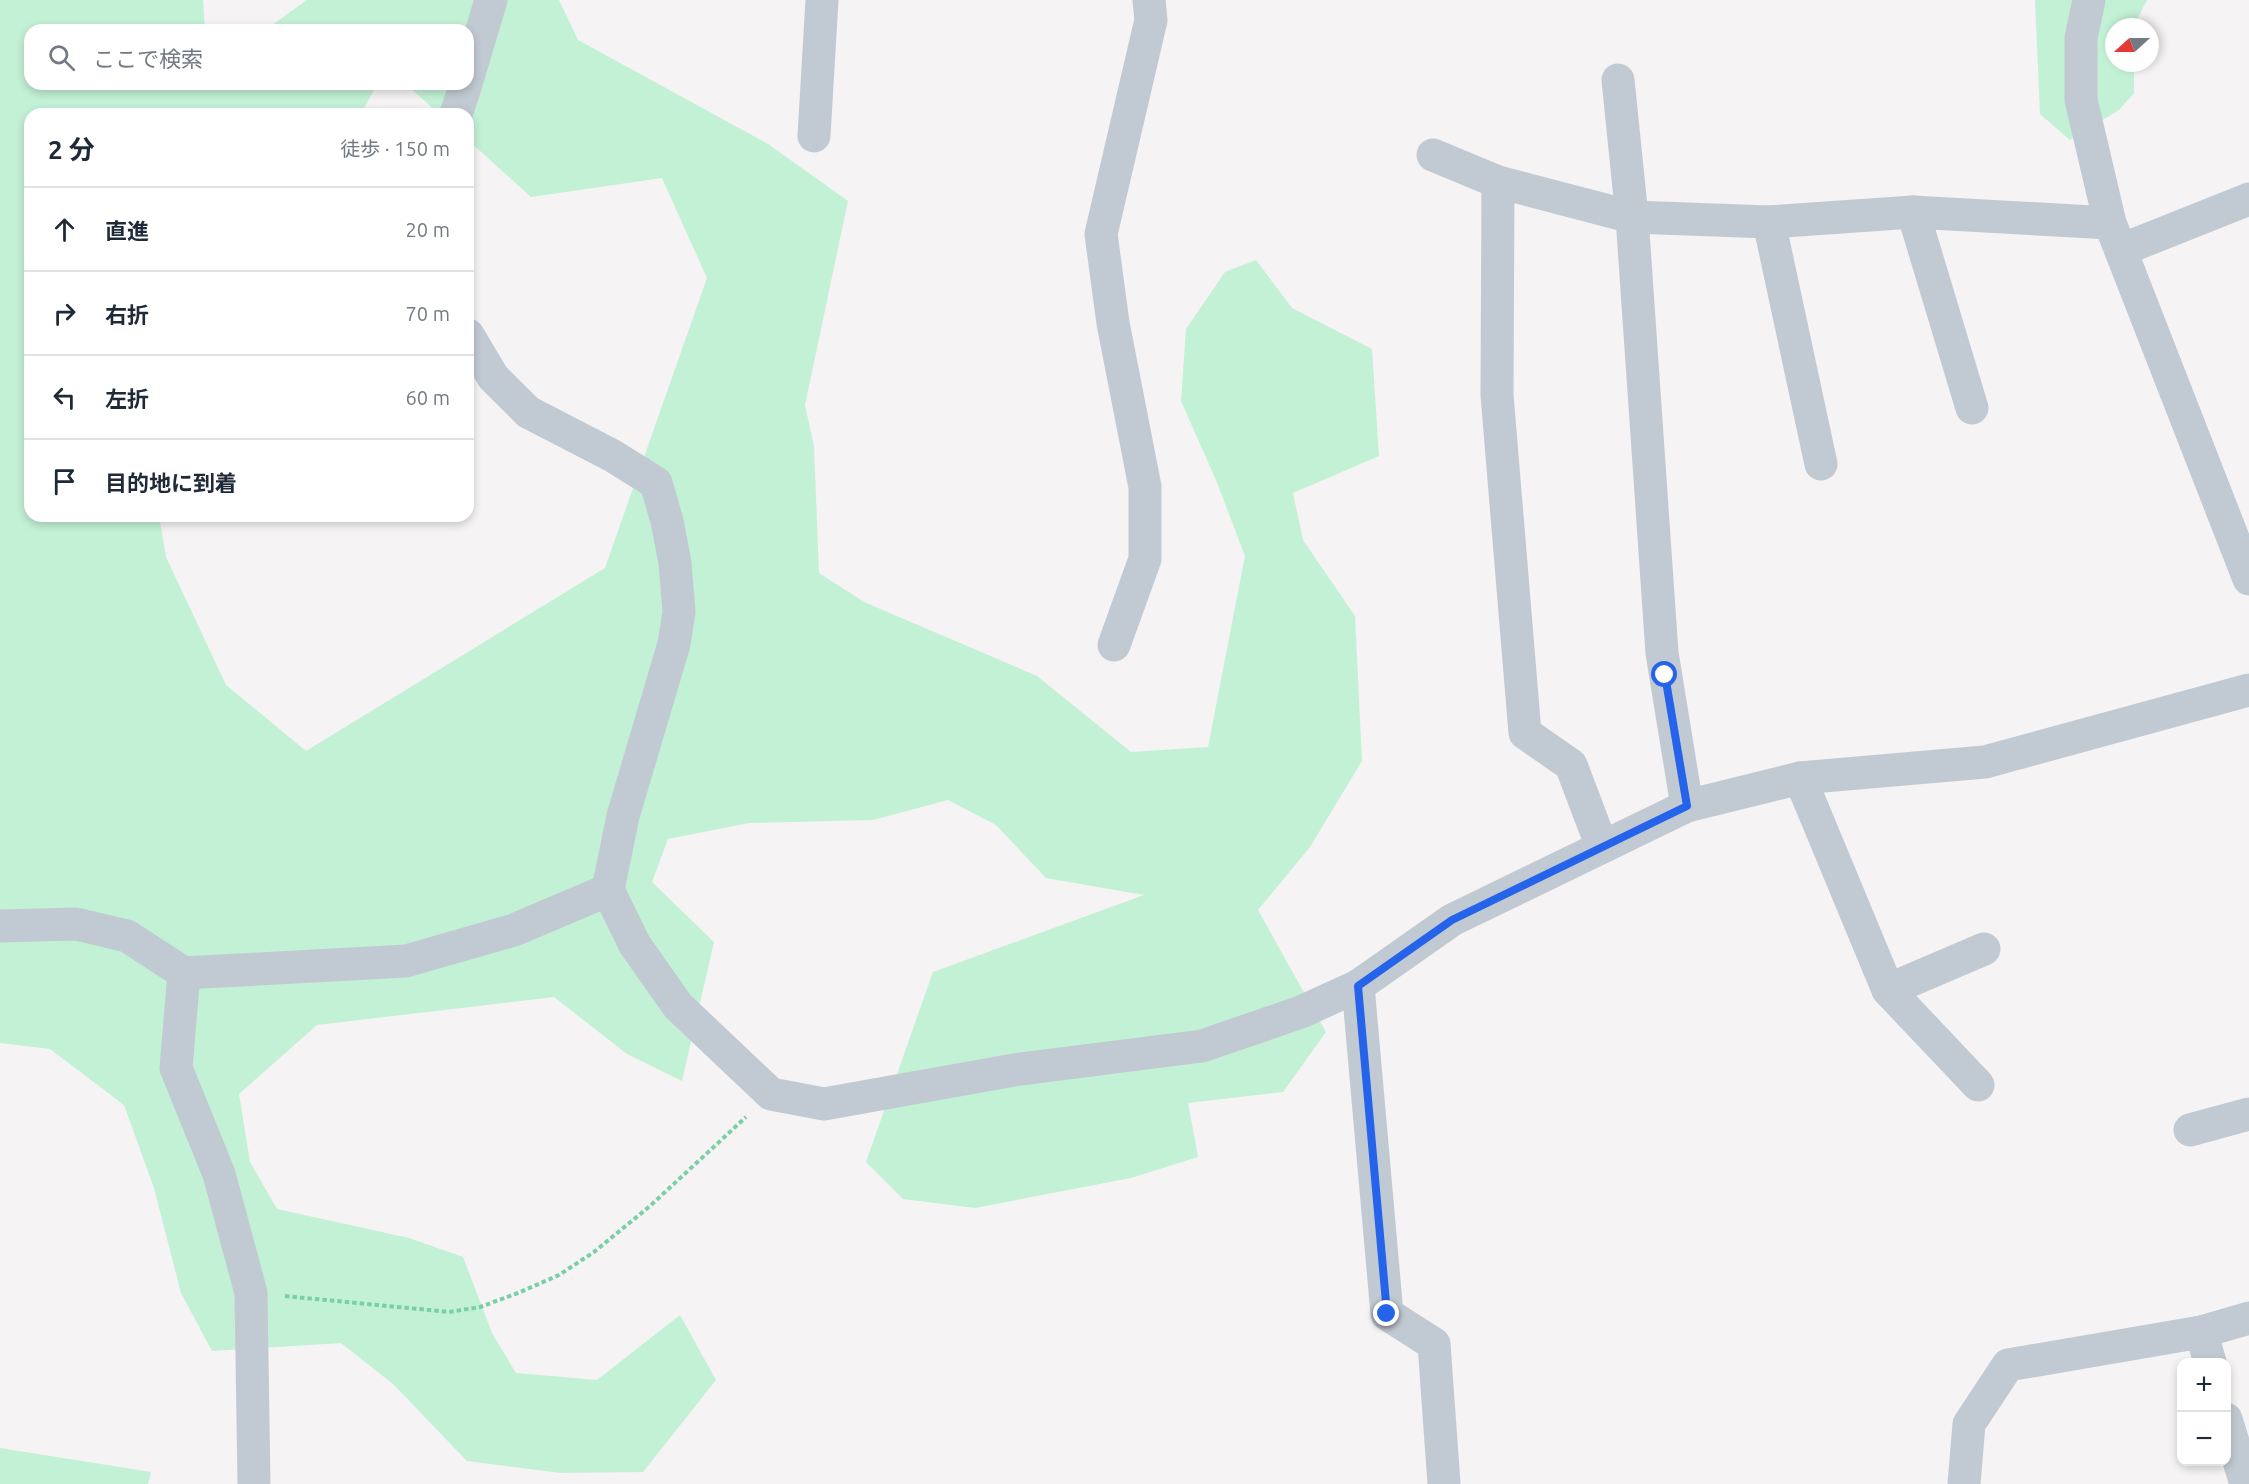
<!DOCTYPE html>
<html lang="ja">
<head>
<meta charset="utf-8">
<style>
  :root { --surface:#fff; --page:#f2f2f3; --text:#1f2937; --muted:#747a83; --line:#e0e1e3 }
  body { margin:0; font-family:Ubuntu,"Noto Sans JP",sans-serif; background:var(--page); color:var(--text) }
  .controls { position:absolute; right:18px; bottom:18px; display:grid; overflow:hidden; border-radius:12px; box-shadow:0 3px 9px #0003 }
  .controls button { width:54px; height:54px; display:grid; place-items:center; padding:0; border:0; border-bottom:2px solid var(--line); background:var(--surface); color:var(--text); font:30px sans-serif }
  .compass { position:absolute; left:2105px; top:18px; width:54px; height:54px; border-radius:50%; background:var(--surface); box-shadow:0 3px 9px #0003; rotate:249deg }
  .stop { position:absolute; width:18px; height:18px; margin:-14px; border:4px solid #2563eb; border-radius:50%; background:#fff }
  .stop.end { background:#2563eb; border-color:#fff; box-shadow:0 2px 6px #0008 }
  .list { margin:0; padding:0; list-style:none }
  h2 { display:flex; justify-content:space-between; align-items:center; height:78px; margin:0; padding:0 24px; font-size:26px }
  h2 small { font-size:20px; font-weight:400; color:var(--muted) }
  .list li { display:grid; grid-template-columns:39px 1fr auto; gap:18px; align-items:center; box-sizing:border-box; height:84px; padding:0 24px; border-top:2px solid var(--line) }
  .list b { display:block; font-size:22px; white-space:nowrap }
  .list em { font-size:20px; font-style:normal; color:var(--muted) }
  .icon { flex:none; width:33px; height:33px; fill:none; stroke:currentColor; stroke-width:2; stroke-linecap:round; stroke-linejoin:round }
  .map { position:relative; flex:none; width:2249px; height:1484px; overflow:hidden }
  .search { position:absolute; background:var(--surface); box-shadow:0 3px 9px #0003; left:24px; top:24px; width:450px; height:66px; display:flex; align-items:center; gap:15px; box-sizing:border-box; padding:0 21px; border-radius:18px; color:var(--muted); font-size:22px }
  .panel { position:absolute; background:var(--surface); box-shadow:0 3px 9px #0003; left:24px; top:108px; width:450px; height:414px; border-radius:18px }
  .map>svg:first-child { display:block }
  .green { fill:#c3f1d5 }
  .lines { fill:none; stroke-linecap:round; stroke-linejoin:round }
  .path { stroke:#7ad0a6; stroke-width:4; stroke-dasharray:4.5 3; stroke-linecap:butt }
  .minor { stroke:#c1cad2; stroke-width:33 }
  .route { stroke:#2563eb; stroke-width:8 }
</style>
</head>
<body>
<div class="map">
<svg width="2249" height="1484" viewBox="0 0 2249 1484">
  <rect width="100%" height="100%" fill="#f5f3f3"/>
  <g class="green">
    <polygon points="0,0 203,0 205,30 30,30 30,84 377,84 361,114 30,114 30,516 159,516 166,557 226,685 306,751 605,568 707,278 662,178 531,197 468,140 468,114 439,114 406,84 468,84 468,30 265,30 307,0 559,0 578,40 768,144 848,201 805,405 814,446 819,573 864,602 1037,676 1131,752 1208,747 1245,556 1216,480 1181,401 1186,329 1225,272 1256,260 1292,308 1372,349 1379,456 1293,493 1303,540 1355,616 1362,761 1310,847 1258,910 1326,1032 1283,1092 1188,1103 1198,1157 1131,1178 975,1208 903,1199 866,1162 933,972 1144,895 1046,878 996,825 948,800 873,820 749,823 668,839 652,882 714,942 682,1081 627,1054 554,997 317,1025 239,1094 250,1162 277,1209 409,1238 463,1257 492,1333 516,1373 597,1380 680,1315 716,1380 643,1472 561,1473 467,1461 393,1384 341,1343 212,1351 181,1293 154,1188 124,1105 50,1049 0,1043"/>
    <polygon points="2035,0 2147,0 2133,27 2114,27 2114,63 2134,63 2134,93 2119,110 2070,140 2040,114"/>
    <polygon points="0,1448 151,1472 148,1484 0,1484"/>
  </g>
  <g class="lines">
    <polyline class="path" points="285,1296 449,1312 480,1307 518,1293 559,1275 594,1252 650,1206 746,1117"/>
    <g class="minor">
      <polyline points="2089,0 2081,38 2081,100 2110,223 2249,579"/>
      <polyline points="468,77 491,0"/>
      <polyline points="1618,80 1632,217 1662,653 1687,806"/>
      <polyline points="456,114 466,84"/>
      <polyline points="814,136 822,0"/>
      <polyline points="1433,155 1498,182 1632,217 1769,222"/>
      <polyline points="1498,182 1497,395 1525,733 1571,765 1602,847"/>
      <polyline points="2121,250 2249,199"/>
      <polyline points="468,335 493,377 528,412 613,456 656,483 667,521 675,563 679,612 674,644 623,816 608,890"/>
      <polyline points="1972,408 1913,212 2110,223"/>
      <polyline points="1821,464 1769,222 1913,212"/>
      <polyline points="1114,645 1145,559 1145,487 1113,323 1101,234 1151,20 1149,0"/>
      <polyline points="1800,778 1888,990 1978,1085"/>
      <polyline points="0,926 76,924 127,936 184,973 406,961 514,930 608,890 635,945 678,1006 771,1094 824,1104 1014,1070 1202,1046 1301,1012 1358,986 1452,920 1687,806 1800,778 1985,762 2249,690"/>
      <polyline points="184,973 176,1068 219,1174 251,1293 254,1484"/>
      <polyline points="1358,986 1387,1314 1434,1344 1444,1484"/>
      <polyline points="1888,990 1984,949"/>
      <polyline points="2190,1130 2249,1114"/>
      <polyline points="2201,1332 2210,1362"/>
      <polyline points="2226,1419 2246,1484"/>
      <polyline points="1964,1484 1969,1424 2008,1365 2201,1332 2249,1318"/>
    </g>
  </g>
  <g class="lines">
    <polyline class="route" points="1387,1314 1358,986 1452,920 1687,806 1665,675"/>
  </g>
</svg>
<div class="controls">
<button>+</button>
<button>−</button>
</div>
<svg class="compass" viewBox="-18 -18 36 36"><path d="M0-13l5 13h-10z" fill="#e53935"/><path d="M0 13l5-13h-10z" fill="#747a83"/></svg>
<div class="stop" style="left:1665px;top:675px"></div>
<div class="stop end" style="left:1387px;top:1314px"></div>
<div class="search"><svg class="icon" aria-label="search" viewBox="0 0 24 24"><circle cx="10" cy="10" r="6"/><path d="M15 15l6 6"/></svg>ここで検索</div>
<section class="panel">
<h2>2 分<small>徒歩 · 150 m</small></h2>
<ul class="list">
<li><svg class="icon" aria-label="ahead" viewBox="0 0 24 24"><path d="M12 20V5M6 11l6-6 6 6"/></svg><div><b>直進</b></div><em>20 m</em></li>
<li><svg class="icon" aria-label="right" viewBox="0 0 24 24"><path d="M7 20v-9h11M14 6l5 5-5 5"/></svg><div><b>右折</b></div><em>70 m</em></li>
<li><svg class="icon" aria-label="left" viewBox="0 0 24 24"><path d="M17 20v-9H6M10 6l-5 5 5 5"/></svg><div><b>左折</b></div><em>60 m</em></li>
<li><svg class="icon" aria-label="arrive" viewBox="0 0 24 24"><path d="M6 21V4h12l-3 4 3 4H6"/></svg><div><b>目的地に到着</b></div></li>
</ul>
</section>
</div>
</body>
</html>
